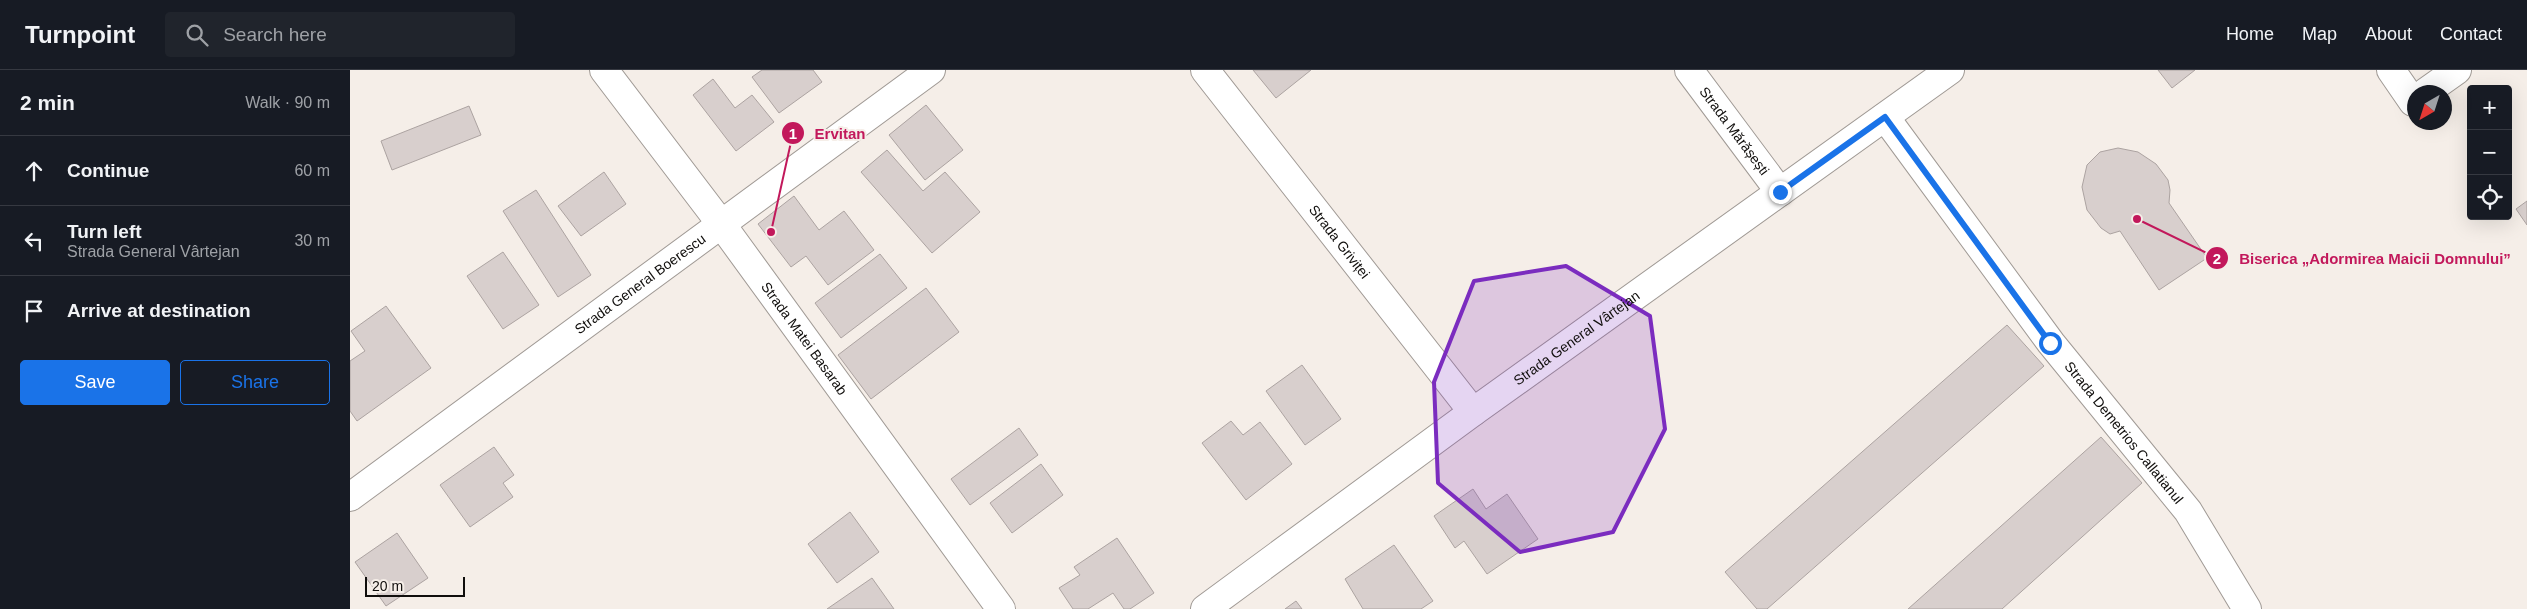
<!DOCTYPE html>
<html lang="en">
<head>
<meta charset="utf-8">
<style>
  :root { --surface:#171b24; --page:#20242c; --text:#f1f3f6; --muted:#9ea1a6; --line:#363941; --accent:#1a73e8 }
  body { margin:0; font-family:Arial,sans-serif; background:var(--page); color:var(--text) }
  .controls { position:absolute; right:15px; top:15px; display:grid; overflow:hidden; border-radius:5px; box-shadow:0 5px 20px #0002 }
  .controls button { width:45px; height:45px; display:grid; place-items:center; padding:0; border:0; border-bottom:1px solid var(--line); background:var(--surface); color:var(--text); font:25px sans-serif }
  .compass { position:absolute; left:2057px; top:15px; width:45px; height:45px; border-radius:50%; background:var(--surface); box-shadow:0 5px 20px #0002; rotate:219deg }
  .scale { position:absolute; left:15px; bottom:12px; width:100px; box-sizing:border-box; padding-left:5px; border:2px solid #100e0c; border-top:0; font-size:14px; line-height:18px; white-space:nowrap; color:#100e0c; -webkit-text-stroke:4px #f5eee8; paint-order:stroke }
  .stop { position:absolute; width:15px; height:15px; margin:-11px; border:4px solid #1a73e8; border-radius:50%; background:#fff }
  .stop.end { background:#1a73e8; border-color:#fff; box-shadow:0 1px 5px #0008 }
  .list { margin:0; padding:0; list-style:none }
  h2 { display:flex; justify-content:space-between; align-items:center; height:65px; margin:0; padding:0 20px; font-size:21px }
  h2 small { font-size:16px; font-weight:400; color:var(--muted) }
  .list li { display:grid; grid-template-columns:32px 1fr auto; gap:15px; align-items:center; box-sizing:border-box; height:70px; padding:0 20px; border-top:1px solid var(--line) }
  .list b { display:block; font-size:19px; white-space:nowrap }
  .list p { margin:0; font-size:16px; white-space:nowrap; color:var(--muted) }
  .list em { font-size:16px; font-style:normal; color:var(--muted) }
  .actions { display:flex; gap:10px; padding:15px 20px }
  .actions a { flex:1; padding:11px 0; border:1px solid var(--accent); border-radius:5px; text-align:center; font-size:18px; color:var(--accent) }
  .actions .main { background:var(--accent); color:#fff }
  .icon { flex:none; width:28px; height:28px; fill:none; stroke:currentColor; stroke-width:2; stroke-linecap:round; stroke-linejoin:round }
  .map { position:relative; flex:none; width:2177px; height:539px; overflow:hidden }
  header { display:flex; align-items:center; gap:30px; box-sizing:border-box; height:70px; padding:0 25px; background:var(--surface); border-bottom:1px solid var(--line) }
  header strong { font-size:24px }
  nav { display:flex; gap:28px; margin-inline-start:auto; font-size:18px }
  .search { width:350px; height:45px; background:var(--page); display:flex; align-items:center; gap:12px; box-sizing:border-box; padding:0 18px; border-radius:5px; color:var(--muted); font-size:19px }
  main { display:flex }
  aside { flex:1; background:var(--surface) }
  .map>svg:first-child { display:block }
  .building { fill:#d8cfcd; stroke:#aca3a1 }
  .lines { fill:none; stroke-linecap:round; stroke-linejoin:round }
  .minor-casing { stroke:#a09a95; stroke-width:30 }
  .minor { stroke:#fff; stroke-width:28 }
  .route { stroke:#1a73e8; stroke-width:6 }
  .marked { fill:#7b2cbf; fill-opacity:0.2; stroke:#7b2cbf; stroke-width:4; stroke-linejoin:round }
  .labels { text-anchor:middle; stroke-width:4; stroke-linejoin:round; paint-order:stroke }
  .street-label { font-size:14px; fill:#100e0c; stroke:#f5eee8 }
  .leader { fill:none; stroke:#c2185b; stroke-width:2 }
  .callout-dot { fill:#c2185b; stroke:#f5eee8; stroke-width:2 }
  .mark-label { font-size:15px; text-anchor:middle; font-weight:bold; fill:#fff }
  .callout-label { font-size:15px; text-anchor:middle; font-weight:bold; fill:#c2185b; stroke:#f5eee8; stroke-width:4; stroke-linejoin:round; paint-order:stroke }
</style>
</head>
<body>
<header>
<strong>Turnpoint</strong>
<div class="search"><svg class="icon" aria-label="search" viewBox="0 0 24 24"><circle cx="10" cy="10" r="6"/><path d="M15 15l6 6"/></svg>Search here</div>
<nav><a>Home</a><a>Map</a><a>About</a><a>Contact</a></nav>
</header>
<main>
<aside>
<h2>2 min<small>Walk · 90 m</small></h2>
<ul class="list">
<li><svg class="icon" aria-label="ahead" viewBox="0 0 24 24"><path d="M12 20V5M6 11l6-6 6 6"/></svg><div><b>Continue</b></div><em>60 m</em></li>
<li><svg class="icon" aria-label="left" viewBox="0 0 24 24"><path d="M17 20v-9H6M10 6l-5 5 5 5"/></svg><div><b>Turn left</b><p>Strada General Vârtejan</p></div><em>30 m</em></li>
<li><svg class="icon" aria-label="arrive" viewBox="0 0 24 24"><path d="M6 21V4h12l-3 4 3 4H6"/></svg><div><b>Arrive at destination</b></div></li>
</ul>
<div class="actions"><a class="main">Save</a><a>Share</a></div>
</aside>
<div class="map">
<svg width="2177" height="539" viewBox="0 0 2177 539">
  <rect width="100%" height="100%" fill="#f5eee8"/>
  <g class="building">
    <polygon points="412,0 463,0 472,12 429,43 402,7"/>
    <polygon points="903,0 961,0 926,28"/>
    <polygon points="1808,0 1845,0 1822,18"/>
    <polygon points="363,9 385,38 402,25 424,52 386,81 343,25"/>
    <polygon points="576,35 613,80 575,110 539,65"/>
    <polygon points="119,36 131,65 42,100 31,71"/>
    <polygon points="1768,78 1788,82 1806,94 1818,110 1820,120 1819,133 1857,188 1809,220 1770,161 1760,164 1751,158 1737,140 1732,117 1737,95 1750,82"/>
    <polygon points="537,80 573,121 595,102 630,142 582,183 511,102"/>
    <polygon points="254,102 276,134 231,166 208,136"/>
    <polygon points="186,120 241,205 208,227 153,141"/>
    <polygon points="444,126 469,160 494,141 524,180 478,215 456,186 441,197 408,154"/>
    <polygon points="2177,131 2177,155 2166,139"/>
    <polygon points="153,182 189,235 153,259 117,206"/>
    <polygon points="530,184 557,218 491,268 465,233"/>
    <polygon points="576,218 609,262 521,329 488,285"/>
    <polygon points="36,236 81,298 7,351 0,341 0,291 15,281 1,261"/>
    <polygon points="1657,255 1694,296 1417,539 1407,539 1375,502"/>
    <polygon points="952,295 991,349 955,375 916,321"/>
    <polygon points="881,351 893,365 910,352 942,394 896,430 852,373"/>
    <polygon points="669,358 688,385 620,435 601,409"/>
    <polygon points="1751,367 1792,413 1652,539 1558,539"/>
    <polygon points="144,377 164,405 153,413 163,427 120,457 90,415"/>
    <polygon points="691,394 713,425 662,463 640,433"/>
    <polygon points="1123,419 1136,439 1157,424 1188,469 1137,504 1114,471 1105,478 1084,446"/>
    <polygon points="500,442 529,482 487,513 458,474"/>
    <polygon points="47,463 78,508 36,536 5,492"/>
    <polygon points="767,468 804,523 780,539 774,539 763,523 738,539 723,539 709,518 730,505 724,497"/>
    <polygon points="1044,475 1083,531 1071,539 1013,539 995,509"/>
    <polygon points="522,508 544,539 477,539"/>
    <polygon points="946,531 952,539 935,539"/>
  </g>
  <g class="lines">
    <defs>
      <g id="minor">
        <path id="s1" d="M254 0 372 155 651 539"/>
        <path id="s2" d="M855 0 1123 342"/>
        <path id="s3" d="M1339 0 1430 122"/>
        <polyline points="2041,0 2063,32 2064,31"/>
        <polyline points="2076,22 2107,0"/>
        <path id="s4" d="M1535 47 1701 273 1838 441 1897 539"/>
        <path id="s5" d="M0 427 581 0"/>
        <path id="s6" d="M855 539 1123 342 1600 0"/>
      </g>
    </defs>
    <use href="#minor" class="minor-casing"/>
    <use href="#minor" class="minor"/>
  </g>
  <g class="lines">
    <polyline class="route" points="1430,122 1535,47 1700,273"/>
  </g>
  <path class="marked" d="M1216 196 1300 246 1315 359 1263 462 1170 482 1088 413 1084 312 1124 211Z"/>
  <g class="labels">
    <g class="street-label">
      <text dy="5" stroke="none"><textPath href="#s3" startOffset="76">Strada Mărășești</textPath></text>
      <text dy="5" stroke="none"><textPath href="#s2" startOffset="218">Strada Griviței</textPath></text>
      <text dy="5" stroke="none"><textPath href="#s5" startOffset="360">Strada General Boerescu</textPath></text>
      <text dy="5" stroke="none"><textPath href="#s1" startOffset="335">Strada Matei Basarab</textPath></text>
      <text dy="5" stroke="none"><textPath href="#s6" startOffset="460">Strada General Vârtejan</textPath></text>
      <text dy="5" stroke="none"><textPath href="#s4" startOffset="396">Strada Demetrios Callatianul</textPath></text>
    </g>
  </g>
  <path class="leader" d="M421 162L443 63M1787 149L1867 188"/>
  <g class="callout-dot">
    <circle cx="421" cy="162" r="5"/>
    <circle cx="1787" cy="149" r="5"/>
    <circle cx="443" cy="63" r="12"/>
    <circle cx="1867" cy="188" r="12"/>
  </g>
  <g class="mark-label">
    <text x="443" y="69">1</text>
    <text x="1867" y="194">2</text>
  </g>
  <g class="callout-label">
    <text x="490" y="69">Ervitan</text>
    <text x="2025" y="194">Biserica „Adormirea Maicii Domnului”</text>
  </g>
</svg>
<div class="controls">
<button>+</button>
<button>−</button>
<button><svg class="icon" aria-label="locate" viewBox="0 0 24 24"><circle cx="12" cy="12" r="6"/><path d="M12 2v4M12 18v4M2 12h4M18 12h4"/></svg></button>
</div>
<svg class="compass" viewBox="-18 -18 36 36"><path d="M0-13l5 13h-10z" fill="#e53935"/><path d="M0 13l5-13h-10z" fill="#9ea1a6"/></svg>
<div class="scale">20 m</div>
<div class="stop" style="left:1700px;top:273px"></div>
<div class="stop end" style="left:1430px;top:122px"></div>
</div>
</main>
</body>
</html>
